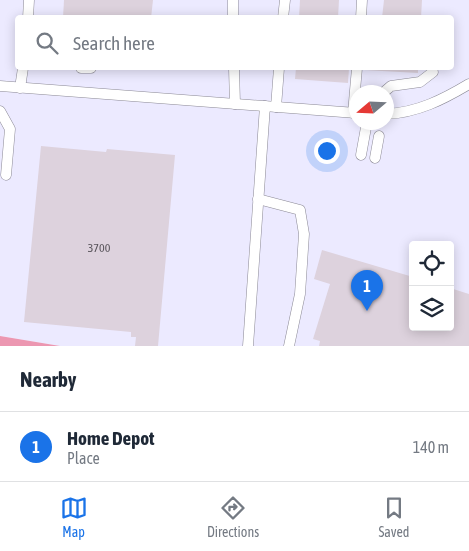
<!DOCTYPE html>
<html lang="en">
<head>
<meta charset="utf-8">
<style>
  :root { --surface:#fff; --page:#f2f2f3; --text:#1f2937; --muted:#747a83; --line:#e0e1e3; --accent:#1a73e8 }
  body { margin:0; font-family:"Asap Condensed",sans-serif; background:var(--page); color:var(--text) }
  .controls { position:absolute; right:15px; bottom:15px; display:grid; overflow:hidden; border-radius:5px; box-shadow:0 2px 12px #0003 }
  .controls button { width:45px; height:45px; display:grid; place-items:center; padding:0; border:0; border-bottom:1px solid var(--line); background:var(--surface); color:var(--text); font:25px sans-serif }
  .compass { position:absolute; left:349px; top:85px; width:45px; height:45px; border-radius:50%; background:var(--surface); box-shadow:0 2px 12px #0003; rotate:251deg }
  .you { position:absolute; left:326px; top:150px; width:18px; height:18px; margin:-12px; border:4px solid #fff; border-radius:50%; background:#1a73e8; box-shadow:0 0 0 8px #1a73e833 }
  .badge { display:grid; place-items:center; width:32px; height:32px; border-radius:50%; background:var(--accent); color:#fff; font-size:16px; font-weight:700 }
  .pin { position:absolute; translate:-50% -41px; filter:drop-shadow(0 1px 2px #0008) }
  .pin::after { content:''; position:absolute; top:26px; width:18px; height:15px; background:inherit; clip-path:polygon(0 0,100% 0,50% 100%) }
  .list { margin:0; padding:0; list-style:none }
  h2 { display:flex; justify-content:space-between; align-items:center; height:65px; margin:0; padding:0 20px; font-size:21px }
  h2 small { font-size:16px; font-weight:400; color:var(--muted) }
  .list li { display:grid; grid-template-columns:32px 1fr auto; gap:15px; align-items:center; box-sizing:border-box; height:70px; padding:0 20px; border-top:1px solid var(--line) }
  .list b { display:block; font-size:19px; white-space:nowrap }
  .list p { margin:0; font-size:16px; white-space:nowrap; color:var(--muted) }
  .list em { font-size:16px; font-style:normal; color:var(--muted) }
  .icon { flex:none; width:28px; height:28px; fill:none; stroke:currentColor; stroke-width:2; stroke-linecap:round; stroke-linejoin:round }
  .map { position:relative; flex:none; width:469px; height:346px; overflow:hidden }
  .search { position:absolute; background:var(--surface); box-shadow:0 2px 12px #0003; left:15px; right:15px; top:15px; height:55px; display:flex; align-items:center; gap:12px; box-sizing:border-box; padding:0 18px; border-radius:5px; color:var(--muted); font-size:19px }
  .sheet { height:135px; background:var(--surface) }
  nav { display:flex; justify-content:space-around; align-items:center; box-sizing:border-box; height:70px; border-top:1px solid var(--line); background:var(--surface); font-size:14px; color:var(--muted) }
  nav a { display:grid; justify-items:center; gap:2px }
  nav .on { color:var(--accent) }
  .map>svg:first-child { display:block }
  .built { fill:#eceaff; fill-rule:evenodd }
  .forest { fill:#ec97b1 }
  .building { fill:#ddd2dd }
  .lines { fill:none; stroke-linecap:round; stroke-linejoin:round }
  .minor-casing { stroke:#8b8995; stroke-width:11 }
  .minor { stroke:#fff; stroke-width:10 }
  .labels { text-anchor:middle; stroke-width:5; stroke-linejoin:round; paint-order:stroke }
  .number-label { font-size:12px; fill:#58545a }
</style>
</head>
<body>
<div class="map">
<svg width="469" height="346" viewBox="0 0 469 346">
  <rect width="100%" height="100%" fill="#f5f4ff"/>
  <path class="built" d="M0 0H469V346H60L0 336ZM18 18H452V68H18ZM356 92H386V122H356ZM413 245H450V327H413Z"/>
  <polygon class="forest" points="0,336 60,346 0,346"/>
  <g class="building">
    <polygon points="64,0 153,0 151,18 63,18"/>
    <polygon points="300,0 339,0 338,18 299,18"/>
    <polygon points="384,0 422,0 421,18 382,18"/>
    <polygon points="296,68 349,68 348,83 295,79"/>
    <polygon points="365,68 418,68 418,73 364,70"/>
    <polygon points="41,146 106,152 107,149 175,155 158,346 135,346 136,337 131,337 131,332 24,322"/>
    <polygon points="322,250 413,277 413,327 450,327 450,288 469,294 469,346 319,346 320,341 313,339 330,284 314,279"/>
  </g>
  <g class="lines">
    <defs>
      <g id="minor">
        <polyline points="28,18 29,0"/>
        <polyline points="233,18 233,0"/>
        <polyline points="283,18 285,0"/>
        <polyline points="361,18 362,0"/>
        <polyline points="81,68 91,68"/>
        <polyline points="234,68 235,104"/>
        <polyline points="0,86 356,113"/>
        <polyline points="20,88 23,68"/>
        <polyline points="384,92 391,86 420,82 433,72"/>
        <polyline points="276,107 279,68"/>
        <polyline points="0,111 10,129 6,175"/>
        <polyline points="353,113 357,68"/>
        <path d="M386 114C417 113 444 99 469 84"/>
        <polyline points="361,155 367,122"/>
        <polyline points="375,158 379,136"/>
        <polyline points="258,199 300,210 304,234 300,294 289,346"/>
        <polyline points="248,346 265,106"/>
      </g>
    </defs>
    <use href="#minor" class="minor-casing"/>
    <use href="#minor" class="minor"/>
  </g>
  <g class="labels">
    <g class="number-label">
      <text x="99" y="252">3700</text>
    </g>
  </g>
</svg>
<div class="controls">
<button><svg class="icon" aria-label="locate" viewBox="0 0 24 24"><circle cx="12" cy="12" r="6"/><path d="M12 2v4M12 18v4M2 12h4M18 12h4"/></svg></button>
<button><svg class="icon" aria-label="layers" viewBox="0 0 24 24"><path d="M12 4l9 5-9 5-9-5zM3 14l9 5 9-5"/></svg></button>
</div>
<svg class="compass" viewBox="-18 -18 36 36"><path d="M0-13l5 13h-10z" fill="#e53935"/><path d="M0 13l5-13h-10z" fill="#747a83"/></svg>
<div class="you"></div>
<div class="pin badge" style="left:367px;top:311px">1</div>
<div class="search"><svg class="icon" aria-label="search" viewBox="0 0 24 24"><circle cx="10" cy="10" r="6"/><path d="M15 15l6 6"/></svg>Search here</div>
</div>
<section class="sheet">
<h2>Nearby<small></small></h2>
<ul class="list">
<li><span class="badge">1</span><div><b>Home Depot</b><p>Place</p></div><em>140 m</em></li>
</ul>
</section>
<nav>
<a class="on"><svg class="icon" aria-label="map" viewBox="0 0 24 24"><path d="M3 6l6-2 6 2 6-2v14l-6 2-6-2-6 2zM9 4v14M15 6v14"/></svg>Map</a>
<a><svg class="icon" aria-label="directions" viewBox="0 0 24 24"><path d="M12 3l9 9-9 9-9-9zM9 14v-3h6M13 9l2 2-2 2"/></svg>Directions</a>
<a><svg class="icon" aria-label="saved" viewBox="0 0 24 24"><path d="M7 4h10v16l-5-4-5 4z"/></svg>Saved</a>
</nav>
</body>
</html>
